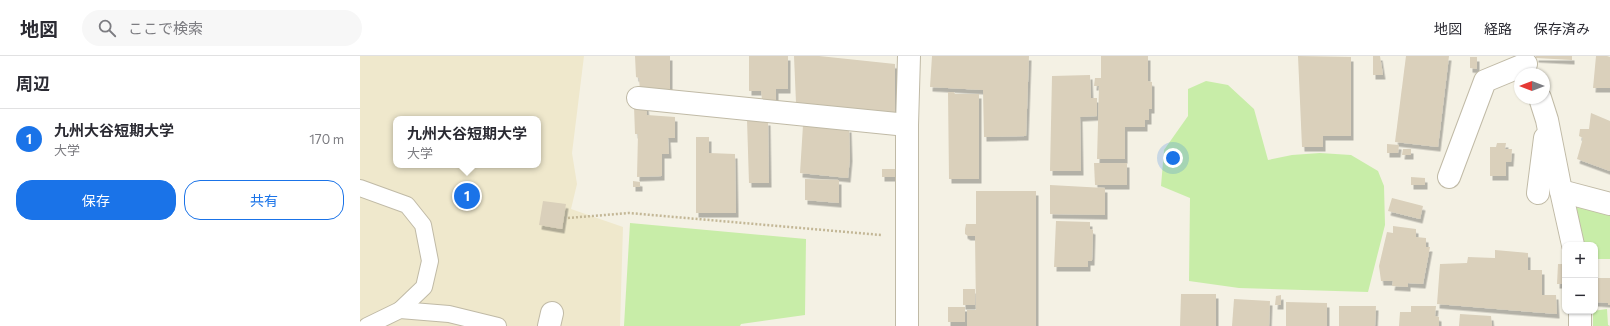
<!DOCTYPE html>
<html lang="ja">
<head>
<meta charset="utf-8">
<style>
  :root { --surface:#fff; --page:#f7f7f7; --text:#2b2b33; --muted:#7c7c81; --line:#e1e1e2; --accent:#1a73e8 }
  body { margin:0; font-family:Commissioner,"Noto Sans JP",sans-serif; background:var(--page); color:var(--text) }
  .controls { position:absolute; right:12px; bottom:12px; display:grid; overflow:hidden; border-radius:8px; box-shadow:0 1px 3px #0004 }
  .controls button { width:36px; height:36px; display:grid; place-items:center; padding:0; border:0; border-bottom:1px solid var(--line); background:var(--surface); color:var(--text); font:20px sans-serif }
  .compass { position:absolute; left:1154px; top:12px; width:36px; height:36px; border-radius:50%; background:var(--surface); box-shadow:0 1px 3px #0004; rotate:270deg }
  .you { position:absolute; left:813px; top:102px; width:14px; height:14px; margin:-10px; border:3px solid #fff; border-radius:50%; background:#1a73e8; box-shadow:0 0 0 6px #1a73e833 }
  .badge { display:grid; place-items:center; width:26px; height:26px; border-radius:50%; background:var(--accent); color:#fff; font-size:13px; font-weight:700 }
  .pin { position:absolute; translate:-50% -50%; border:2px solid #fff; box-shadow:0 1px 4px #0006 }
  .popup { position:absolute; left:33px; top:60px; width:148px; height:52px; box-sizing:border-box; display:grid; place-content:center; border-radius:8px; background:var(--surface); filter:drop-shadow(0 1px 3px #0005); font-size:13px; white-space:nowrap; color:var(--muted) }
  .popup b { font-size:15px; color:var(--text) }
  .popup::after { content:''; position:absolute; left:50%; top:100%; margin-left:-8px; border:8px solid transparent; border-top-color:var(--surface) }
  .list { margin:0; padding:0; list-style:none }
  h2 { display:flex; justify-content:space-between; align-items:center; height:52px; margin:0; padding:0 16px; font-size:17px }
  h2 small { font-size:13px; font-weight:400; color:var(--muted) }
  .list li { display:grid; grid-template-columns:26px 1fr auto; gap:12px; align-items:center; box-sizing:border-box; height:60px; padding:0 16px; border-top:1px solid var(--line) }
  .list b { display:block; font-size:15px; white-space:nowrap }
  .list p { margin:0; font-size:13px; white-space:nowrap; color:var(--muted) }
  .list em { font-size:13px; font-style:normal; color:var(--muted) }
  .actions { display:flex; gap:8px; padding:12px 16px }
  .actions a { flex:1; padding:9px 0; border:1px solid var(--accent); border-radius:16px; text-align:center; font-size:14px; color:var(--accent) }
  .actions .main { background:var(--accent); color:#fff }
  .icon { flex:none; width:22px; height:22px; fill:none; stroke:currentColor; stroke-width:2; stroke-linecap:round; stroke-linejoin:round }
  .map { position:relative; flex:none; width:1250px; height:270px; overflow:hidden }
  header { display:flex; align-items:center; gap:24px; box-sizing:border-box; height:56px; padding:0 20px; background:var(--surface); border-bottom:1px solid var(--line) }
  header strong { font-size:19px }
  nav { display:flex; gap:22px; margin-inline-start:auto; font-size:14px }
  .search { width:280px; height:36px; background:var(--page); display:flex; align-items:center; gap:10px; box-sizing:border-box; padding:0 14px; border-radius:22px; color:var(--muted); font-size:15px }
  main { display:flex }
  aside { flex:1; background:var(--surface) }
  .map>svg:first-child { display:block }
  .education { fill:#efe8cc; fill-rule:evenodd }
  .green { fill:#c8eda8 }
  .building { fill:#dad0bb; filter:url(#shadow) }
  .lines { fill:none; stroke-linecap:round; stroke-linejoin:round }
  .lane-casing { stroke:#c0baa6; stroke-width:18 }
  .street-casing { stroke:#c0baa6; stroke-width:24 }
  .path { stroke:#c3b796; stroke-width:2.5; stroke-dasharray:2 2; stroke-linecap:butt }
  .lane { stroke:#fff; stroke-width:16 }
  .street { stroke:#fff; stroke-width:22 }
</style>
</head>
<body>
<header>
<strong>地図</strong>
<div class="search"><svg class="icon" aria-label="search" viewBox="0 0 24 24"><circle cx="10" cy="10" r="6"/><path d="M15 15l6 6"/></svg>ここで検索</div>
<nav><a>地図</a><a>経路</a><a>保存済み</a></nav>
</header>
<main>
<aside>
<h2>周辺<small></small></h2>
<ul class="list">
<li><span class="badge">1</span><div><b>九州大谷短期大学</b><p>大学</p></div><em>170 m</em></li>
</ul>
<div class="actions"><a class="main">保存</a><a>共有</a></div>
</aside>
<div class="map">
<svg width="1250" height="270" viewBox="0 0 1250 270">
  <defs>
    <filter id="shadow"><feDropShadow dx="2.5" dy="4.5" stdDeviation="0" flood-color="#0004"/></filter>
  </defs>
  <rect width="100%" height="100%" fill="#f4f1e4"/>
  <path class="education" d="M0 0H224L212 97 217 128 211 153 263 171 260 270H0ZM36 63H178V109H36Z"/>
  <g class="green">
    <polygon points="846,25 868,29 894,53 908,104 932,99 960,97 991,99 1018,115 1024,130 1025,169 1008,236 879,232 829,225 830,142 801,130 804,94 828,60 828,33"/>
    <polygon points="1214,149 1250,154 1250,203 1235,203 1235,189 1223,189"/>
    <polygon points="270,167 446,183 445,259 381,268 380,270 264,270"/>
    <polygon points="1247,253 1248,269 1250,270 1233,270 1233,255"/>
  </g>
  <g class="building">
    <polygon points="275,0 310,0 310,33 280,34 279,22 276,21"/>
    <polygon points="389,0 428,0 428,33 416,33 416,44 402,44 401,35 389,35"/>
    <polygon points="434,0 459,0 535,8 535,56 436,47"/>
    <polygon points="572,0 669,0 666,80 624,81 623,34 570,31"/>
    <polygon points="741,0 788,0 788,25 792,26 792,53 789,53 789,64 785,64 785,71 765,71 765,103 737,103 739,30 734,30 735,22 741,22"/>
    <polygon points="938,0 991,1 991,80 963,80 963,91 942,91"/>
    <polygon points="1013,0 1020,0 1023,19 1013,19"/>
    <polygon points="1046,0 1089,0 1078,91 1035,86"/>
    <polygon points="1176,0 1212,0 1212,4 1176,2"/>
    <polygon points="1236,0 1247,0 1250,1 1250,32 1233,32"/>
    <polygon points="1110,1 1117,1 1117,13 1110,12"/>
    <polygon points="730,19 731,42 737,42 737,60 720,61 721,115 690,115 692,20"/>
    <polygon points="588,36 594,36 595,38 619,38 619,123 589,123"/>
    <polygon points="286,49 287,59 315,61 315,82 308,82 309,98 302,98 302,120 277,121 278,78 275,78 274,50"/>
    <polygon points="1231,57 1250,65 1250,115 1217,103 1223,82 1219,80 1220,73 1229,73"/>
    <polygon points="387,64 408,65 409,127 389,127"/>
    <polygon points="443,69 489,72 490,101 488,122 440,117"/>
    <polygon points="336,81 349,81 349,97 375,98 376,157 336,157"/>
    <polygon points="1137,87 1146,87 1145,93 1152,93 1151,106 1146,106 1146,120 1130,120 1130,91 1136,91"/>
    <polygon points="1027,88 1039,89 1038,97 1027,97"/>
    <polygon points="1043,93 1051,93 1051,99 1042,99"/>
    <polygon points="734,107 767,107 767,129 735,129"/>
    <rect x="522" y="113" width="17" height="8"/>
    <polygon points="1051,121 1065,122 1065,129 1051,129"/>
    <polygon points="445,123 479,124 479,147 445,144"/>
    <polygon points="273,125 280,126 280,131 273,131"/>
    <polygon points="690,129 745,132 745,159 690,158"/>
    <polygon points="616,135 676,135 676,270 607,270 607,254 616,254 615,180 608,180 605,178 605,173 606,168 616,168"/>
    <polygon points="1032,142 1063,150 1060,163 1028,155"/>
    <polygon points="183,145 206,148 202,173 179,169"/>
    <polygon points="696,165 730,166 730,173 733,174 732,205 728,205 728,211 694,211"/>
    <polygon points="1033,170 1056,173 1056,181 1066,182 1066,191 1070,191 1063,228 1048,227 1048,231 1032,230 1033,225 1021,225 1019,210 1027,176 1033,177"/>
    <polygon points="1135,194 1168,197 1168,214 1182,214 1182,239 1196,239 1197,258 1077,248 1080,208 1107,207 1108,201 1135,202"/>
    <polygon points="1198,208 1205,208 1205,228 1197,228"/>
    <polygon points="1235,222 1250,222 1250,249 1248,249 1248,247 1235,246"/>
    <rect x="603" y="233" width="12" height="16"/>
    <polygon points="821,238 856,238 856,270 820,270"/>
    <polygon points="921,239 921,249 915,249 916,240"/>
    <polygon points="874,243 910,245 909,270 872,270"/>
    <polygon points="926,246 967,247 967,270 926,270"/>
    <polygon points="979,250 1016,250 1015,270 979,270"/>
    <polygon points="1051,250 1076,250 1075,260 1079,261 1079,270 1039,270 1040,256 1051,256"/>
    <rect x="588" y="251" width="17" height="15"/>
    <polygon points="1100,258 1131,260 1132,270 1099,270"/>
  </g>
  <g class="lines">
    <defs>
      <g id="lane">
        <polyline points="0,132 47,149 63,169 70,205 64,231 40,254"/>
        <polyline points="7,270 40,254 89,258 138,270"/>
      </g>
      <g id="street">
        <polyline points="278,42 547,69"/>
        <polyline points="1180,42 1187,64 1201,135 1213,189"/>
        <polyline points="1089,121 1125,25 1166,8"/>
        <polyline points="1201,135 1250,148"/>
        <polyline points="1178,137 1185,82"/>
        <polyline points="1220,255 1220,270"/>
        <polyline points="189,270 192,257"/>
        <polyline points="547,270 547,69 549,0"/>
      </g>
    </defs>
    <use href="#lane" class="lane-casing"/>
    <use href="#street" class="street-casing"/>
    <polyline class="path" points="208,162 269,157 521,179"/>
    <use href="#lane" class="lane"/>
    <use href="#street" class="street"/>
  </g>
</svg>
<div class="controls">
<button>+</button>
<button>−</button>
</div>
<svg class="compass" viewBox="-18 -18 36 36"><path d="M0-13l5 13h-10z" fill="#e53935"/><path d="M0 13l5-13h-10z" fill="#7c7c81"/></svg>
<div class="you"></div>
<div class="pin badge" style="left:107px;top:140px">1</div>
<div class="popup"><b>九州大谷短期大学</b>大学</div>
</div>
</main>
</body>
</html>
